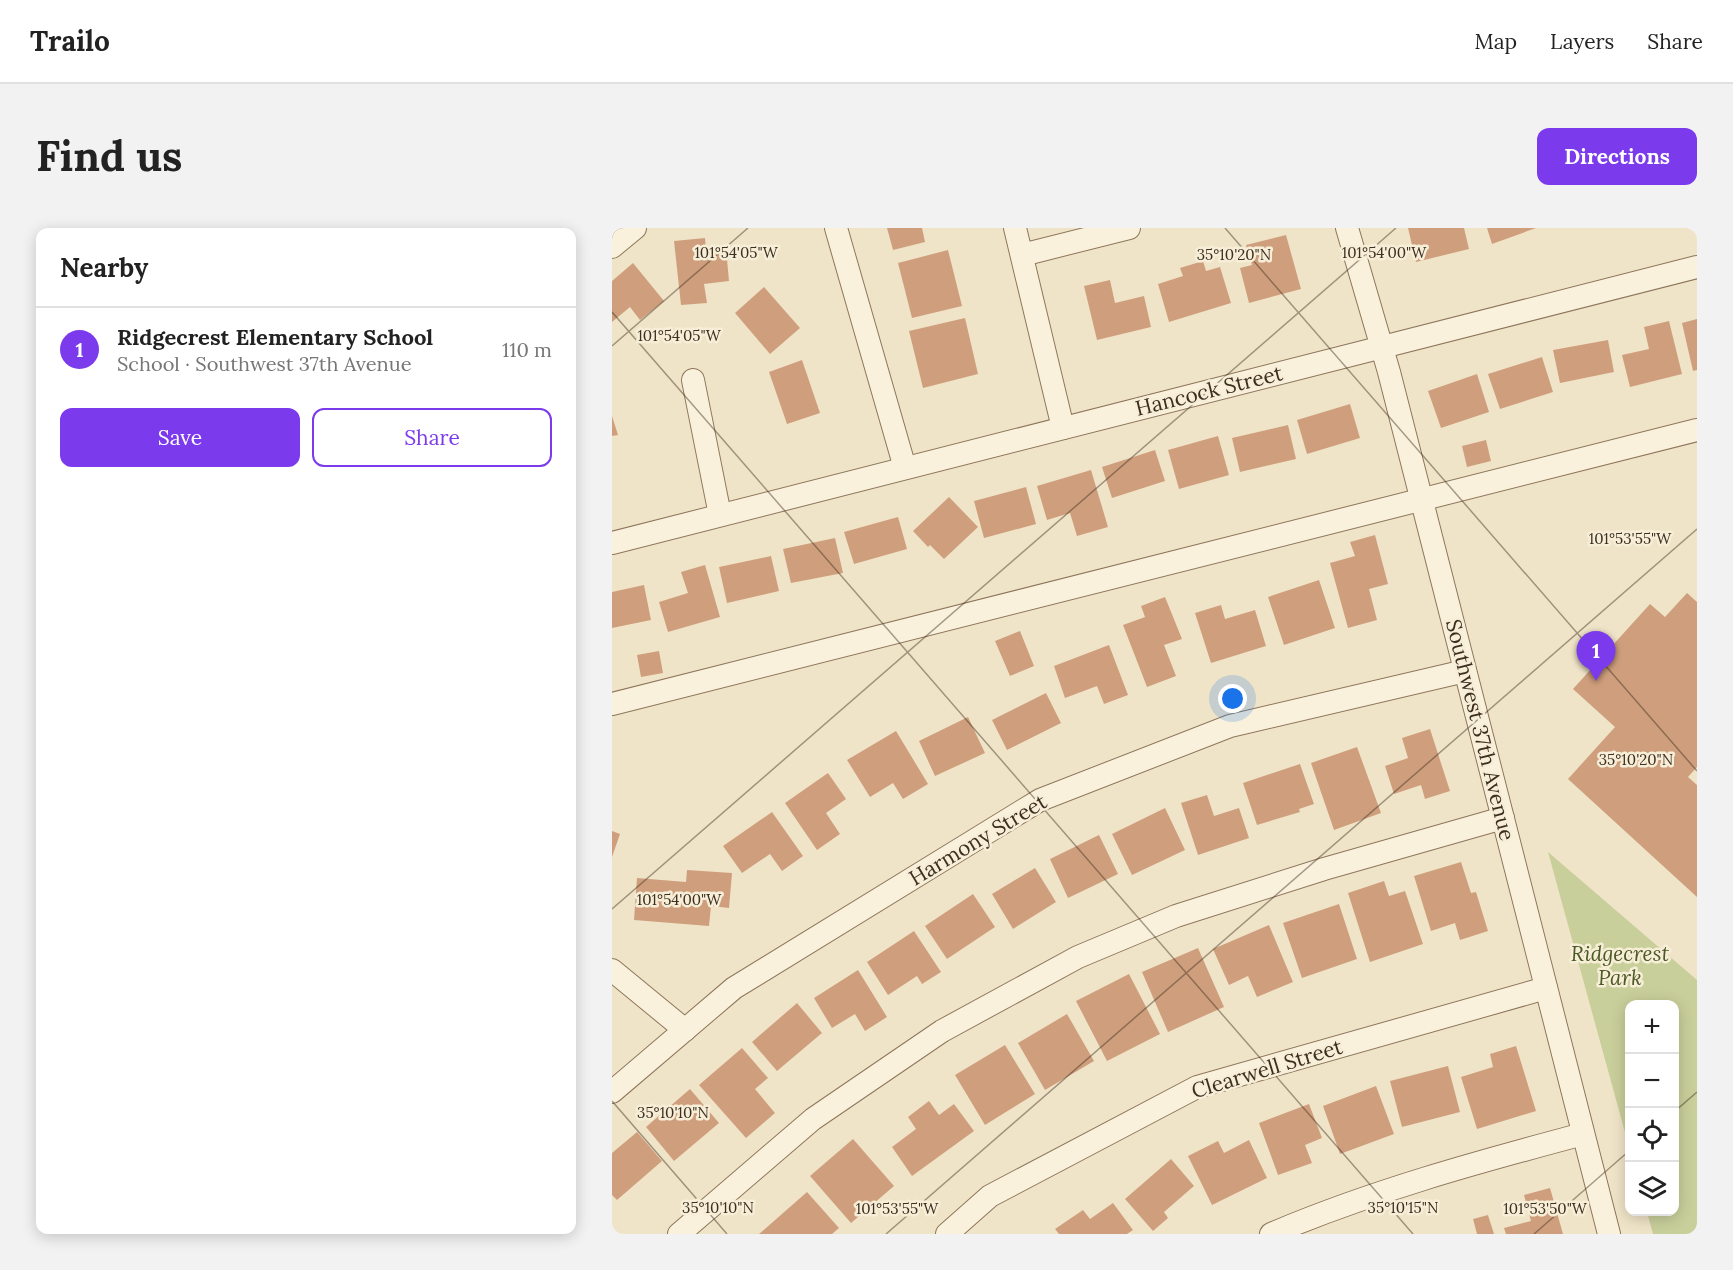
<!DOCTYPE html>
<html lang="en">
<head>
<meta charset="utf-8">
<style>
  :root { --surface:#fff; --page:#f2f2f2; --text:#222; --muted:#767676; --line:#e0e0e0; --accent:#7c3aed }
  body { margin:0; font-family:Lora,serif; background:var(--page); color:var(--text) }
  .controls { position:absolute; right:18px; bottom:18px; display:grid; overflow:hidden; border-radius:12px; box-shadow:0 3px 15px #0003 }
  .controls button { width:54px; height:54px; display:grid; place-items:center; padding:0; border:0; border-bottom:2px solid var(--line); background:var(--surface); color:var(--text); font:30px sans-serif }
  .you { position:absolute; left:621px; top:471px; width:21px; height:21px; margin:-15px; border:4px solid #fff; border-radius:50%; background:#1a73e8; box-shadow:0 0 0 9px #1a73e833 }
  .badge { display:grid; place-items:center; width:39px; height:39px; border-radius:50%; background:var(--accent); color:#fff; font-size:20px; font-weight:700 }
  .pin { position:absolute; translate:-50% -50px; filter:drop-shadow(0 2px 3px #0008) }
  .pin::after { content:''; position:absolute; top:32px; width:21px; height:18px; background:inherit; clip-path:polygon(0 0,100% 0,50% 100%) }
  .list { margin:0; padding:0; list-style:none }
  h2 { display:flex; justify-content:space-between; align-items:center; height:78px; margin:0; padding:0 24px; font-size:26px }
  h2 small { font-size:20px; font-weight:400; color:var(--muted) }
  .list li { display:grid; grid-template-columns:39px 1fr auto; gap:18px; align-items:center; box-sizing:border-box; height:84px; padding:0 24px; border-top:2px solid var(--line) }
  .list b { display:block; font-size:22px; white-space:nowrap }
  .list p { margin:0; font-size:20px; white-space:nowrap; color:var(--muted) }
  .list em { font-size:20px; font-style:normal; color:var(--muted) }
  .actions { display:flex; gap:12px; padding:18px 24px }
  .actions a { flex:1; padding:14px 0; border:2px solid var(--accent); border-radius:12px; text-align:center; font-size:21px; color:var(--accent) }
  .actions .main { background:var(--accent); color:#fff }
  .icon { flex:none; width:33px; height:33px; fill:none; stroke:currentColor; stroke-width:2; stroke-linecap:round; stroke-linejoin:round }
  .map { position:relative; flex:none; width:1085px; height:1006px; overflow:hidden; border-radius:12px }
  header { display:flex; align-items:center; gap:36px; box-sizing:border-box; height:84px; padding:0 30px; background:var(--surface); border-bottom:2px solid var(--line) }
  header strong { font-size:28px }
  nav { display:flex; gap:33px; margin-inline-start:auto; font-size:21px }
  .intro { display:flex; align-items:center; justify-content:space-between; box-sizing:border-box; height:144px; padding:0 36px }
  h1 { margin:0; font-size:42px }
  .button { padding:15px 27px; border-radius:12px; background:var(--accent); color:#fff; font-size:21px; font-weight:700 }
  main { display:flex; gap:36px; padding:0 36px }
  aside { flex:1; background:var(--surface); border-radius:12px; box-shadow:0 3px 15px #0003 }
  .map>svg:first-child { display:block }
  .green { fill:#c9cf9b }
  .building { fill:#cf9f7d }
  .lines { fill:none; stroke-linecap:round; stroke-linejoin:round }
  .minor-casing { stroke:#8d765c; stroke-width:24 }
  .minor { stroke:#faf1dc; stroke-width:22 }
  .ticks { fill:none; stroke:#3d2e20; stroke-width:1.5; stroke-opacity:0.45 }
  .labels { text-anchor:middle; stroke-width:5; stroke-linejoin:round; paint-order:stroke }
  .street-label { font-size:21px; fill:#3d2e20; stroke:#f7eed8 }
  .park-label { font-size:21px; font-style:italic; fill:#4d5a26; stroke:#f7eed8 }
  .ticks-label { font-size:15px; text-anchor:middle; fill:#3d2e20; stroke:#f7eed8; stroke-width:5; stroke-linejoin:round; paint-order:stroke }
</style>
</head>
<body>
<header>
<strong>Trailo</strong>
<nav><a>Map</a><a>Layers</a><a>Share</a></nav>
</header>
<div class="intro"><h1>Find us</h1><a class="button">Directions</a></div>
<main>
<aside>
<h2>Nearby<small></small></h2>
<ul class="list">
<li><span class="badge">1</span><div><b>Ridgecrest Elementary School</b><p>School · Southwest 37th Avenue</p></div><em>110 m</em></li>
</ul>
<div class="actions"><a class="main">Save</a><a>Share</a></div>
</aside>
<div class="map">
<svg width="1085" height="1006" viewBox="0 0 1085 1006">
  <rect width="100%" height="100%" fill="#f0e4c8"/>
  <polygon class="green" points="936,624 1085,752 1085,1006 1041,1006 1035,984 1062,984 1062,776 1017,776 1017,919"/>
  <g class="building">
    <polygon points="275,0 310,0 313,14 281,22"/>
    <polygon points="796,0 852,0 857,21 804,34"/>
    <polygon points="875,0 924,0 880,16"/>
    <polygon points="674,7 689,61 637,75 628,40 640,37 634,17"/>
    <polygon points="93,10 94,22 114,20 117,53 92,56 95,75 69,77 62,13"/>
    <polygon points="336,22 350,78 300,90 286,35"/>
    <polygon points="591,33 594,43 608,39 619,75 557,94 546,56 571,48 568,40"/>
    <polygon points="21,35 52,73 28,92 18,79 0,94 0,53"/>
    <polygon points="498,52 503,75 532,68 539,99 485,112 472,58"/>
    <polygon points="152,59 188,100 158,126 123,85"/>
    <polygon points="353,90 366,146 311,160 297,103"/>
    <polygon points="1085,91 1085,142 1081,143 1070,95"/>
    <polygon points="1057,93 1070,146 1018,159 1010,127 1037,121 1032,99"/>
    <polygon points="996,112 1002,144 948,155 941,122"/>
    <polygon points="930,129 941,164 888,181 876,146"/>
    <polygon points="190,132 208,185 175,196 157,144"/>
    <polygon points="865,146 877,184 829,200 816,163"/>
    <polygon points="738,176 748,210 695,226 685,192"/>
    <polygon points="0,188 6,207 0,208"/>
    <polygon points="676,197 684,231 628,244 620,210"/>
    <polygon points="606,208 617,247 567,261 556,222"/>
    <polygon points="874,212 879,233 855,239 850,218"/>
    <polygon points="543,222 553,253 500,270 490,239"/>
    <polygon points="479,242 496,299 465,308 458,285 435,292 425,258"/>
    <polygon points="414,259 424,296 372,310 362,273"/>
    <polygon points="337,269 366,299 332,331 318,317 316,319 301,303"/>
    <polygon points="286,289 295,321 242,336 232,304"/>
    <polygon points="763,307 776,356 757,361 765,392 736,400 718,335 743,328 738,314"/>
    <polygon points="223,310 231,345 179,355 171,321"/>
    <polygon points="159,328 167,363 115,375 107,339"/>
    <polygon points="93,337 108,389 56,404 47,374 76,365 69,344"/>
    <polygon points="707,352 723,400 672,417 656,369"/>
    <polygon points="32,357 39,392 0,400 0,364"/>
    <polygon points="1075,365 1085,374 1085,539 1076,549 1085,557 1085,669 956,551 1003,499 961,461 1038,376 1053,389"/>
    <polygon points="553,369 570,411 552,417 564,448 535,459 511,397 533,389 529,378"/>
    <polygon points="609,377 613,391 643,382 654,418 599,435 583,385"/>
    <polygon points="408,403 422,438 398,448 383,413"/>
    <polygon points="497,417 516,467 492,476 485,458 453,470 442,438"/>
    <polygon points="47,423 51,445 29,449 25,427"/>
    <polygon points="434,465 449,495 395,522 380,492"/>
    <polygon points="356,489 373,525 323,548 307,513"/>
    <polygon points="818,501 838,563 813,571 809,557 782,566 773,538 796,530 790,510"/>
    <polygon points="284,503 316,556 291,571 281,555 258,569 235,532"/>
    <polygon points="745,519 769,585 722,602 699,535"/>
    <polygon points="688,536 702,576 687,581 688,584 645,597 631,555"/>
    <polygon points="216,545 234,571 214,585 228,606 205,622 173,575"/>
    <polygon points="595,567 602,588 627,580 637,610 586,627 569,575"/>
    <polygon points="553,580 573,622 520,647 500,606"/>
    <polygon points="160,584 191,628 170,643 158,626 130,645 111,618"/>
    <polygon points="0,603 8,606 0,629"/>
    <polygon points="487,607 506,646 456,670 438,631"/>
    <polygon points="849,634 859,665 864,664 876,703 848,712 843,695 819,703 802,648"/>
    <polygon points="423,640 444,674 401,701 380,666"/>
    <polygon points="75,642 120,645 117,680 99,678 97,698 22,692 25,650 74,654"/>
    <polygon points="772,653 777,668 793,663 811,716 758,734 736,665"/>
    <polygon points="361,666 383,699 335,731 313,698"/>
    <polygon points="727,676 745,731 690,750 671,695"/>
    <polygon points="657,697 681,754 645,769 636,748 617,757 601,721"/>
    <polygon points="302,703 329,744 310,756 305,748 276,767 255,734"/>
    <polygon points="586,720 612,779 556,804 530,744"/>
    <polygon points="246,742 275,789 253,803 243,786 220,800 202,770"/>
    <polygon points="517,746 548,806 495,833 464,773"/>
    <polygon points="185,775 210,805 165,843 140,814"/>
    <polygon points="455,786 482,833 433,862 406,815"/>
    <polygon points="393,817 423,866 373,897 343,847"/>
    <polygon points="904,818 924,883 865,901 849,849 881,839 878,826"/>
    <polygon points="130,820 156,850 143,861 163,885 134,910 87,857"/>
    <polygon points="836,838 848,884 790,899 778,853"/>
    <polygon points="764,858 782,906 728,926 711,878"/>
    <polygon points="78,861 107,895 62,933 34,899"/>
    <polygon points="317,873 327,887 342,876 362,903 300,948 280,919 304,901 296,889"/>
    <polygon points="697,876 710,910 693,917 700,935 666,947 647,895"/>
    <polygon points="25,904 50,933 5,972 0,967 0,925"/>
    <polygon points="241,911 282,958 239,995 198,948"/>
    <polygon points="637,912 655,950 600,977 576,928 606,913 612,925"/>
    <polygon points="559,931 582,958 552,984 556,990 541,1003 513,971"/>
    <polygon points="938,960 951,1006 894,1006 892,1000 919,993 912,967"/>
    <polygon points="195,964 227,1000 220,1006 147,1006"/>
    <polygon points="501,975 521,1002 515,1006 447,1006 443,1001 471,982 478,991"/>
    <polygon points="876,987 882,1006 865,1006 861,991"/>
  </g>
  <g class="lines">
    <defs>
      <g id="minor">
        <polyline points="224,0 293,240"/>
        <polyline points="403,0 451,200"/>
        <polyline points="735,0 777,144 997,1006"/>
        <polyline points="0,19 23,0"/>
        <polyline points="410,27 517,0"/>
        <polyline points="81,152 108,287"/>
        <polyline points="0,315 1085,39"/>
        <polyline points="0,476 1085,202"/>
        <polyline points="0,742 73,802"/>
        <polyline points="0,864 122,760 428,572 618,498 853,443"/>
        <polyline points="67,1006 201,891 330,803 466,729 564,688 712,641 891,590"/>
        <polyline points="335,1006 378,968 585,859 934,760"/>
        <path d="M659 1006C760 963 866 934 971 906"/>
      </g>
    </defs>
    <use href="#minor" class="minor-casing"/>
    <use href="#minor" class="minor"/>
  </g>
  <path class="ticks" d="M613 0 1085 543M0 84 801 1006M0 118 136 0M0 681 784 0M0 873 115 1006M1062 884 1085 864M274 1006 1085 301M922 1006 1017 923"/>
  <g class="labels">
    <g class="street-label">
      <text transform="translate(597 163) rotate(-14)" y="7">Hancock Street</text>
      <text transform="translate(868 502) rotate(76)" y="7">Southwest 37th Avenue</text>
      <text transform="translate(366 612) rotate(-31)" y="7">Harmony Street</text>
      <text transform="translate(655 841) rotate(-17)" y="7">Clearwell Street</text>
    </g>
    <g class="park-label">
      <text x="1008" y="733">Ridgecrest<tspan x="1008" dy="24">Park</tspan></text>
    </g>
  </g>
  <g class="ticks-label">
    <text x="124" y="30">101°54'05"W</text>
    <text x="772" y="30">101°54'00"W</text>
    <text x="622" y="32">35°10'20"N</text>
    <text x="67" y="113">101°54'05"W</text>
    <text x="1018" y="316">101°53'55"W</text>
    <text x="1024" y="537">35°10'20"N</text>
    <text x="67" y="677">101°54'00"W</text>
    <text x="61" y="890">35°10'10"N</text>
    <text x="106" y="985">35°10'10"N</text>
    <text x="791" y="985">35°10'15"N</text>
    <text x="285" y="986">101°53'55"W</text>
    <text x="933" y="986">101°53'50"W</text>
  </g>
</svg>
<div class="controls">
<button>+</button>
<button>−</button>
<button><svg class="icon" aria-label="locate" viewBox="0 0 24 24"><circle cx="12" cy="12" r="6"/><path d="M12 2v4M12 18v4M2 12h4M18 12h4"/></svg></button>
<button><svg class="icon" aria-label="layers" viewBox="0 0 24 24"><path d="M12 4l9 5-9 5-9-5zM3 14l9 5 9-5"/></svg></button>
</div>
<div class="you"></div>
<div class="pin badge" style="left:984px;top:453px">1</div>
</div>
</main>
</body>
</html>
